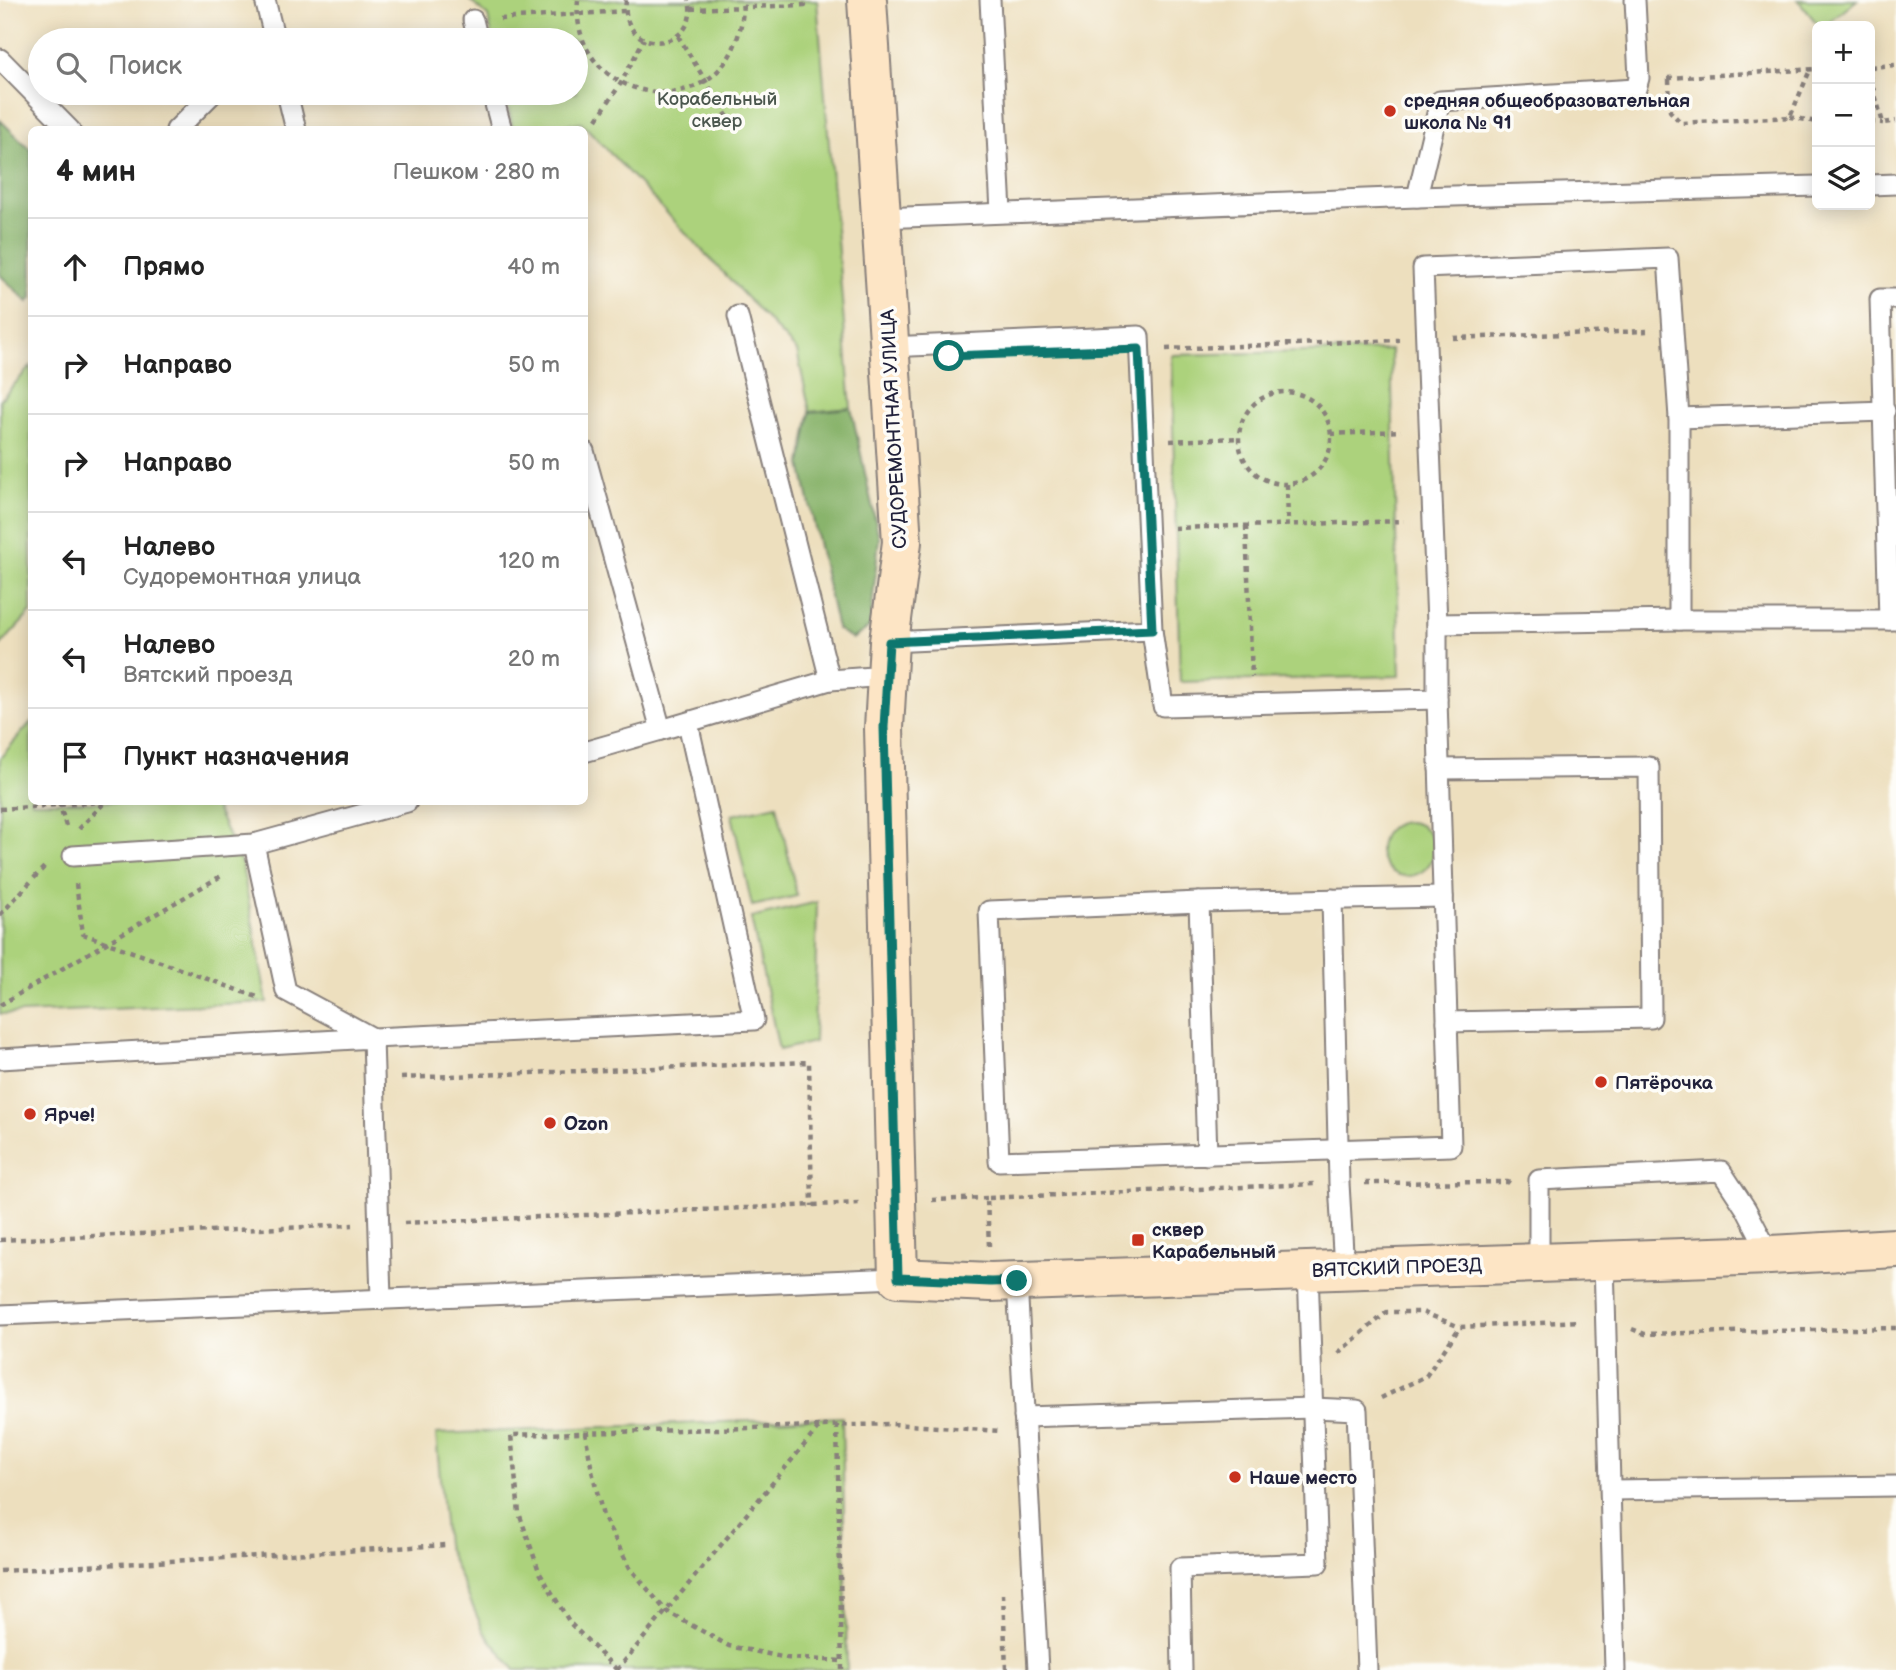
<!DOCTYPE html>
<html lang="ru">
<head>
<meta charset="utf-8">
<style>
  :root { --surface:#fff; --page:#f2f2f2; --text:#222; --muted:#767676; --line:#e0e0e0 }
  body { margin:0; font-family:"Balsamiq Sans",sans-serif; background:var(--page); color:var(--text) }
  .controls { position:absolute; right:21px; top:21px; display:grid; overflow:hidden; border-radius:10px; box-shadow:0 4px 18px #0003 }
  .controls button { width:63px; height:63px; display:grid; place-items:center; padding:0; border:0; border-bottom:2px solid var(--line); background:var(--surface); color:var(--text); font:35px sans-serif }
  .stop { position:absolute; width:21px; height:21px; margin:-16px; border:5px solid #0f766e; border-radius:50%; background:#fff }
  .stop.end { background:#0f766e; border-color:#fff; box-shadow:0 2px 7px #0008 }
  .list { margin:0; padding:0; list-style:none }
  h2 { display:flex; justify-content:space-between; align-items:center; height:91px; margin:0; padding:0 28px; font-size:30px }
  h2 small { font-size:23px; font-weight:400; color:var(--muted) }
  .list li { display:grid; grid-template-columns:46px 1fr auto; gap:21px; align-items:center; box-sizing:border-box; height:98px; padding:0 28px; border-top:2px solid var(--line) }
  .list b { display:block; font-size:26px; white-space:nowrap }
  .list p { margin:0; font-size:23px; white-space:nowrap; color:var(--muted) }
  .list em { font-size:23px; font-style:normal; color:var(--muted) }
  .icon { flex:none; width:38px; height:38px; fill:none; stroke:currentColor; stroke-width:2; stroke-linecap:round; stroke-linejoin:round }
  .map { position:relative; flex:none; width:1896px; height:1670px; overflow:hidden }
  .search { position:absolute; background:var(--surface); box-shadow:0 4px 18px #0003; left:28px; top:28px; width:560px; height:77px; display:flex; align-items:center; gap:18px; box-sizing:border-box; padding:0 24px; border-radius:38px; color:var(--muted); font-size:26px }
  .panel { position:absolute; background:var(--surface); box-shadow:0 4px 18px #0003; left:28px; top:126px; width:560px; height:679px; border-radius:10px }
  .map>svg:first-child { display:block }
  .green { fill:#acd27c; stroke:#677a5c; stroke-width:2 }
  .forest { fill:#89b46c; stroke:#566b54; stroke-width:2 }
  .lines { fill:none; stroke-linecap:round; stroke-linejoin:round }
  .lane-casing { stroke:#88807c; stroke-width:23 }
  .secondary-casing { stroke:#88807c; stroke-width:42 }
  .path { stroke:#88807c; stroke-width:4.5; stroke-dasharray:5 5; stroke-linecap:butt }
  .lane { stroke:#fff; stroke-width:19 }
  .secondary { stroke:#fde5c5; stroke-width:38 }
  .route { stroke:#0f766e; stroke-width:9 }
  .poi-dot { fill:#c8321e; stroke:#fdfcf7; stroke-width:2.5 }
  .labels { text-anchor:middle; stroke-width:7; stroke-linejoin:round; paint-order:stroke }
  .park-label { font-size:19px; fill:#4b574e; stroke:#fdfcf7 }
  .poi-label { font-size:19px; font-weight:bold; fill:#22223b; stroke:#fdfcf7; text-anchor:start }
  .street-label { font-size:19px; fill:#22223b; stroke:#fdfcf7 }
</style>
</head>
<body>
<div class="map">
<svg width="1896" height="1670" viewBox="0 0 1896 1670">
  <rect width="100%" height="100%" fill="#fdfcf7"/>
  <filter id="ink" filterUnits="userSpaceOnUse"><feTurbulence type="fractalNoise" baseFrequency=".0143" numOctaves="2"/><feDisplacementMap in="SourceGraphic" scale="14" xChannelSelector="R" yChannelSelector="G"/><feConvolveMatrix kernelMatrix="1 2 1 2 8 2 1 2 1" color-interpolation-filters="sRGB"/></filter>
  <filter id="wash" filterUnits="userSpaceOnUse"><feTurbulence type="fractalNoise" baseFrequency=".00686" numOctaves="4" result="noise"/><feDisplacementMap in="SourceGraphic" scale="28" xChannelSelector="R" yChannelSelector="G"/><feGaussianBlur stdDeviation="1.57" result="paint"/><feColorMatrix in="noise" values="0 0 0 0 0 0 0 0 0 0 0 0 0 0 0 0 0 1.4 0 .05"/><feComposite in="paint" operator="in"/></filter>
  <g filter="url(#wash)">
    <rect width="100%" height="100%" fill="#eddfbe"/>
    <g class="green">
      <polygon points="469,0 817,0 851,408 810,412 797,351 581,122 544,129 513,129 505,93 576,93 576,40 493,40 488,16"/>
      <polygon points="1798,0 1857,0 1825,26 1819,26"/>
      <polygon points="1391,350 1400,676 1180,682 1171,355"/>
      <polygon points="31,366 31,612 0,646 0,400"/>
      <polygon points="31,722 32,802 213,802 242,865 267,1002 0,1014 0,758"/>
      <polygon points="777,805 797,896 752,906 732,815"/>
      <circle cx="1407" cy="849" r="27"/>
      <polygon points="817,902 814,1042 779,1050 751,918"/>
      <polygon points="842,1417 847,1670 515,1670 484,1632 446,1545 436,1434"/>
    </g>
    <g class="forest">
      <polygon points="0,120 31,150 32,298 28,302 0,275"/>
      <polygon points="851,408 879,538 870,627 852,639 837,629 801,464 810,412"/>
    </g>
  </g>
  <g filter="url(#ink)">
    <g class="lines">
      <defs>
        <g id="lane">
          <polyline points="265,0 275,40"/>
          <polyline points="990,0 1001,212"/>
          <polyline points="473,20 478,40"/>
          <polyline points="0,59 70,130"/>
          <polyline points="287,93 296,130"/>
          <polyline points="492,93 502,130"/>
          <polyline points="176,130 213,93"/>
          <polyline points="1870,185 1896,184"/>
          <polyline points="1417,197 1817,186"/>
          <polyline points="881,218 1417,197 1440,101 1636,89 1639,78 1635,0"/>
          <polyline points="738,316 830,680"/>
          <polyline points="888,347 1139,336 1152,630 889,642"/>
          <polyline points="1679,418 1885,411"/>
          <polyline points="584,451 661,730 830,680 887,676"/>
          <polyline points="1889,620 1880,299 1896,299"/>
          <polyline points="1437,624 1679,620 1896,620"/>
          <polyline points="1152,630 1163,706 1437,699 1437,624 1423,268 1668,258 1679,418 1679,620"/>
          <polyline points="584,752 661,730"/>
          <polyline points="1439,769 1649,767 1651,1018 1447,1022"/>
          <polyline points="254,844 286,991 373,1038 754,1020 688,723"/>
          <polyline points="73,856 254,844 407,802"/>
          <polyline points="1332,899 1339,1183 1344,1269"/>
          <polyline points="1199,902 1443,897"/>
          <polyline points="0,1059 373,1038 381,1299"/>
          <polyline points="1207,1155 1199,902 989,911 999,1161 1451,1146 1437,699"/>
          <polyline points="1604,1261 1615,1670"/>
          <polyline points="1539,1263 1539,1180 1721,1171 1746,1209 1770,1255"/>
          <polyline points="1017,1281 1038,1670"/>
          <polyline points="0,1315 898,1278"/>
          <polyline points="1024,1417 1313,1408 1357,1410 1367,1670"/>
          <polyline points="1611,1490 1896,1486"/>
          <polyline points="1182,1670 1180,1568 1318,1563 1308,1270"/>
        </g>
        <polyline id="secondary" points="867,0 902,542 889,642 884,728 898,1278 991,1282 1770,1255 1896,1248"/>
      </defs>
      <use href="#lane" class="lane-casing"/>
      <use href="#secondary" class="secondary-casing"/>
      <g class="path">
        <path d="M578 0C569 99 705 127 736 42 741 28 744 15 742 0"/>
        <path d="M626 0C619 59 701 52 689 0"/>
        <polyline points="691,9 805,5 802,0"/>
        <polyline points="500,19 625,11"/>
        <polyline points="678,36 737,132"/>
        <polyline points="1870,67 1896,65"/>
        <polyline points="1870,77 1883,123 1896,121"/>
        <polyline points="1668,78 1817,69"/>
        <polyline points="1669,79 1670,111 1681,123 1790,117 1810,70"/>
        <polyline points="1790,117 1817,122"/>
        <polyline points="597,119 621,83 644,39"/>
        <polyline points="1870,122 1883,123"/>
        <polyline points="1453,338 1647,331"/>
        <polyline points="1166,349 1399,340"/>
        <circle cx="1285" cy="438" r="46"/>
        <polyline points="1331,434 1401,431"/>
        <polyline points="1170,441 1239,438"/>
        <polyline points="1287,484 1288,524"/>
        <polyline points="1246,526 1252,677"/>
        <polyline points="1174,528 1404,521"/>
        <polyline points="59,802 67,830"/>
        <polyline points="0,809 103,802"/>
        <polyline points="79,829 105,802"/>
        <polyline points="76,884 83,934 260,998"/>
        <polyline points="0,915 47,864"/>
        <polyline points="0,1005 221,876"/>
        <polyline points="401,1078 809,1062 812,1206"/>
        <polyline points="1365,1183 1508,1182 1513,1186"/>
        <polyline points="932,1200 987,1198"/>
        <polyline points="404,1223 860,1203"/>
        <polyline points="0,1240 353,1225"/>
        <polyline points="989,1246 987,1198 1314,1184"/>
        <polyline points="1632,1329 1645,1334 1896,1328"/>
        <polyline points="1338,1353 1387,1312 1422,1312 1460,1327"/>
        <polyline points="1381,1398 1426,1376 1460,1327 1579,1321"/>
        <polyline points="837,1425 842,1670"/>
        <polyline points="585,1432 592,1471 603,1516 630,1568 666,1611 729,1646 787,1658 842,1661"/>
        <polyline points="0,1571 446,1545"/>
        <polyline points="1003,1594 1006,1670"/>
        <polyline points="617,1670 820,1426 892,1424 1000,1431"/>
        <polyline points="617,1670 570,1623 539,1571 519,1513 511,1435 819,1426"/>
      </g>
      <use href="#lane" class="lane"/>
      <use href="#secondary" class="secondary"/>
    </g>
  </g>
  <g class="lines" filter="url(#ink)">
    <polyline class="route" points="949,356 1139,349 1152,630 889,642 884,727 898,1278 991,1282 1017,1281"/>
  </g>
  <g class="poi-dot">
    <circle cx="1390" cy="111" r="7"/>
    <circle cx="1601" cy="1082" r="7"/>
    <circle cx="30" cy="1114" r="7"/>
    <circle cx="550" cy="1123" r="7"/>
    <rect x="1131" y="1233" width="14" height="14" rx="3.5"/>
    <circle cx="1235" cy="1477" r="7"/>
  </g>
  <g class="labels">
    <g class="park-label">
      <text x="717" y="105">Корабельный<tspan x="717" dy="22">сквер</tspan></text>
    </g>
    <g class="poi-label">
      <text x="1404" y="107">средняя общеобразовательная<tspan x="1404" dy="22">школа № 91</tspan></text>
      <text x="1615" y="1089">Пятёрочка</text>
      <text x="44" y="1121">Ярче!</text>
      <text x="564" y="1130">Ozon</text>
      <text x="1152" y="1236">сквер<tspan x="1152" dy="22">Карабельный</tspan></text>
      <text x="1249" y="1484">Наше место</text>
    </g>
    <g class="street-label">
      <text transform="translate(893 429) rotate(-93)" y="7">СУДОРЕМОНТНАЯ УЛИЦА</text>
      <text transform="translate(1397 1267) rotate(-2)" y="7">ВЯТСКИЙ ПРОЕЗД</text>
    </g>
  </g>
</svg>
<div class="controls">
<button>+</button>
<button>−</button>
<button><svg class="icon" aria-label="layers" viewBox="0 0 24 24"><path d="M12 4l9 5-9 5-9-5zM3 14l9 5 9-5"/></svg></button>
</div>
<div class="stop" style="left:949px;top:356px"></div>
<div class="stop end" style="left:1017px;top:1281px"></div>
<div class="search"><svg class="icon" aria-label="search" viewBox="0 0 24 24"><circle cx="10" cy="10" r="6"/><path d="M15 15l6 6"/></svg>Поиск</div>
<section class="panel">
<h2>4 мин<small>Пешком · 280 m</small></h2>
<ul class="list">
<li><svg class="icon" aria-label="ahead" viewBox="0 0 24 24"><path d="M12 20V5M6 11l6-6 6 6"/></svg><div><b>Прямо</b></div><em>40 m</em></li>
<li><svg class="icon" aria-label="right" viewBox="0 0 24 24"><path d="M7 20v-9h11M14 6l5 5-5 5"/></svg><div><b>Направо</b></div><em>50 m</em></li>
<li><svg class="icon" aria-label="right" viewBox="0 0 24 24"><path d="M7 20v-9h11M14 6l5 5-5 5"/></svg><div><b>Направо</b></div><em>50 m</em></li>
<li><svg class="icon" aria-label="left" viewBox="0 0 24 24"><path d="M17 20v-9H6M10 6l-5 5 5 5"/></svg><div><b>Налево</b><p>Судоремонтная улица</p></div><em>120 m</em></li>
<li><svg class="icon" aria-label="left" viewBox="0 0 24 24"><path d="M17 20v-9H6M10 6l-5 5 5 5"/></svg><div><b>Налево</b><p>Вятский проезд</p></div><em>20 m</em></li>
<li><svg class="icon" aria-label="arrive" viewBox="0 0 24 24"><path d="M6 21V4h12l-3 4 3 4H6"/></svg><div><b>Пункт назначения</b></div></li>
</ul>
</section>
</div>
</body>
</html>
